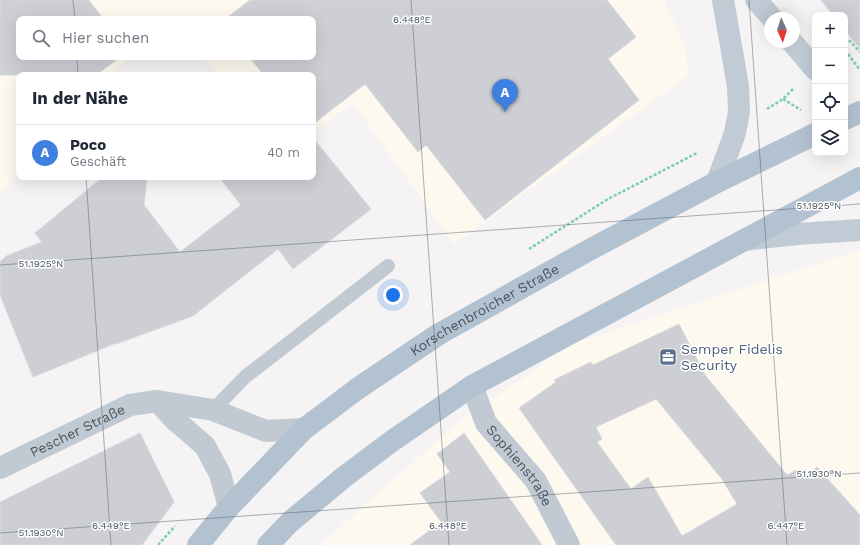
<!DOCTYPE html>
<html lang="de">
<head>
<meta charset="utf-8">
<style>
  :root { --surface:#fff; --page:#f2f2f3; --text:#1f2937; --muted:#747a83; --line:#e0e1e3; --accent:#1a73e8 }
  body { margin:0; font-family:"Work Sans",sans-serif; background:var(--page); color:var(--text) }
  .controls { position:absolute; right:12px; top:12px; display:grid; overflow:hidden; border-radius:8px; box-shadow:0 4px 16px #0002 }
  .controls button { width:36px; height:36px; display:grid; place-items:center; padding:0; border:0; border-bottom:1px solid var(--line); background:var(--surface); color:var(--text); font:20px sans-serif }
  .compass { position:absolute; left:764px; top:12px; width:36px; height:36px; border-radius:50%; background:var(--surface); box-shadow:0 4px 16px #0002; rotate:176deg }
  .you { position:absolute; left:393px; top:295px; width:14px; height:14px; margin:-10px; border:3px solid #fff; border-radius:50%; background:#1a73e8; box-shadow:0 0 0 6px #1a73e833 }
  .badge { display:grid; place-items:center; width:26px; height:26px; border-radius:50%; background:var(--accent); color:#fff; font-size:13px; font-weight:700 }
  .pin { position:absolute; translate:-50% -33px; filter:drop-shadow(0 1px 2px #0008) }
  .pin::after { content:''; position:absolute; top:21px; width:14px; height:12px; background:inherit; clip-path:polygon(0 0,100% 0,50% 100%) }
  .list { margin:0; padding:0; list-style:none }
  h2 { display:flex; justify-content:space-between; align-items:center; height:52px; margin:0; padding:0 16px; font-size:17px }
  h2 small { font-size:13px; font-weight:400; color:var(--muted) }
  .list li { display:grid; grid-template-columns:26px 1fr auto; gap:12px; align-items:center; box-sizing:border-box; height:56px; padding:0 16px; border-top:1px solid var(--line) }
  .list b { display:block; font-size:15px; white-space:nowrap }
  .list p { margin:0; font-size:13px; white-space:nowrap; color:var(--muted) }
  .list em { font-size:13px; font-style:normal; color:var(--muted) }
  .icon { flex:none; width:22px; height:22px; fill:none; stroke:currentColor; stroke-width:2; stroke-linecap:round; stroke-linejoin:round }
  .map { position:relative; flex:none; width:860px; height:545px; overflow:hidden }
  .search { position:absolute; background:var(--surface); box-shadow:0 4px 16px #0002; left:16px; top:16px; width:300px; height:44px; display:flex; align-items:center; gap:10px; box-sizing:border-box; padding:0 14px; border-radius:8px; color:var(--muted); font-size:15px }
  .panel { position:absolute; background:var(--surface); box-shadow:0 4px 16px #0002; left:16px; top:72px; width:300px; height:108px; border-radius:8px }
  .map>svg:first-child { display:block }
  .commercial { fill:#fdf9ef }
  .building { fill:#cdcfd5; stroke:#d7d9de; fill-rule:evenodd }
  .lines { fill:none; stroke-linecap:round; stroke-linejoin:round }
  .path { stroke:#7ad0a6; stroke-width:2.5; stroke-dasharray:3 2; stroke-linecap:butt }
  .lane { stroke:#c1cad2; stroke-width:14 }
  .street { stroke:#c1cad2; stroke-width:22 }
  .secondary { stroke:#c1cbd6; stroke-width:22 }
  .primary { stroke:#b3c2d1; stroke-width:22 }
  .ticks { fill:none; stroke:#4a5661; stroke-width:1; stroke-opacity:0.45 }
  .labels { text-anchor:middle; stroke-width:3; stroke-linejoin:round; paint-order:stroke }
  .street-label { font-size:14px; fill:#4a5661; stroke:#fff }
  .service-label { font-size:14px; fill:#4e5e75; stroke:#fff; text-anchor:start }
  .ticks-label { font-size:10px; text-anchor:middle; fill:#4a5661; stroke:#fff; stroke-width:3; stroke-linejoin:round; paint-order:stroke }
</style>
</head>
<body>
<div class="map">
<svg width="860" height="545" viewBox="0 0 860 545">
  <rect width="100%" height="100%" fill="#f5f3f3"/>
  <g class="commercial">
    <polygon points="0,0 664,0 685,45 688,76 454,244 353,103 313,132 313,75 220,75 201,57 313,57 313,19 19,19 19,57 129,57 112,75 19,75 19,173 0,192"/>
    <polygon points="860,250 860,545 320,545 457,423 574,343"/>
  </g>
  <g class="building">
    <polygon points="0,0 89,0 103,19 19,19 19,57 120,57 96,75 0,75"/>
    <polygon points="250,0 607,0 636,37 608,59 639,100 485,220 426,145 418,152 365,84 313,124 313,75 264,75 249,57 313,57 313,19 225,19"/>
    <polygon points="821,0 860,0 860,49 845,30 845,15 833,15"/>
    <polygon points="313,138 371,209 293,269 278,249 193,316 116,344 116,343 33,377 0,295 0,262 6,256 42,242 35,233 103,177 147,177 144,205 180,252 241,205 219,177 313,177"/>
    <path d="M679 324 705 375 787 475 796 470 804 478 817 467 860 515V545H616L519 408 556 382 554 380 591 362 593 365ZM656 399 722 479 737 504 682 536 648 477 631 489 597 442 602 439 596 427Z"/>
    <polygon points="140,433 174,502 142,545 0,545 0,502"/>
    <polygon points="464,433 478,453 542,545 410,545 441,522 420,493 450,472 437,454"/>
  </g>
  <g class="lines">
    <g class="path">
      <polyline points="845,45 850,41 860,52"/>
      <polyline points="845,50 860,70"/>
      <polyline points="783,99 801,110"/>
      <polyline points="767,109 783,99 794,88"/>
      <polyline points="529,249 608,199 697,153"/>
      <polyline points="158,545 175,526"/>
    </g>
    <polyline class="lane" points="213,410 245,377 388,266"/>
    <g class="street">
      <path id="s1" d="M472 386 486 423 536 481 569 545"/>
      <polyline points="157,401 175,420 205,446 220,474 229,507"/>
      <path id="s2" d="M0 468 130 405 157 401 213 410 266 431 304 429"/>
    </g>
    <g class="secondary">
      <polyline points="756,0 772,18"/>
      <polyline points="792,42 815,69"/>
      <polyline points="717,182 735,133 739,112 738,86 723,0"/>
      <polyline points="744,240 797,234 860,230"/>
    </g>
    <g class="primary">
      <polyline points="845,119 860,112"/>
      <path id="s3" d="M198 545 229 507 304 429 357 389 439 334 591 249 717 182 815 134"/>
      <polyline points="268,545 290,522 344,477 392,441 472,386 860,178"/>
    </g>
  </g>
  <path class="ticks" d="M73 0 75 19M411 0 449 545M749 0 787 545M77 57 78 75M86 177 111 545M0 265 860 204M0 533 860 473"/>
  <defs>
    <symbol id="office-square" viewBox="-11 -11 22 22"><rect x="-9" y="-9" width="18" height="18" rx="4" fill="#5c6f8a" stroke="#fff"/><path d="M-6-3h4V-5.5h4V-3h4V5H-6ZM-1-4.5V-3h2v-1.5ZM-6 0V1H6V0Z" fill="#fff"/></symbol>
  </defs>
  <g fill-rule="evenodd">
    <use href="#office-square" x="658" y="347" width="20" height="20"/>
  </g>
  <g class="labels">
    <g class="street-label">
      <text dy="5" stroke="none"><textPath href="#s3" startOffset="374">Korschenbroicher Straße</textPath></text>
      <text dy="5" stroke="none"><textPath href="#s2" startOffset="86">Pescher Straße</textPath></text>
      <text dy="5" stroke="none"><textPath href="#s1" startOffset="94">Sophienstraße</textPath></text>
    </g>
    <g class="service-label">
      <text x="681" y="354">Semper Fidelis<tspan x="681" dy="16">Security</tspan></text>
    </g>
  </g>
  <g class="ticks-label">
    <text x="412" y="23">6.448°E</text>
    <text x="819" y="209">51.1925°N</text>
    <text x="41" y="267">51.1925°N</text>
    <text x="819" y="477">51.1930°N</text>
    <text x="111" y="529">6.449°E</text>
    <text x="448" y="529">6.448°E</text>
    <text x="786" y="529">6.447°E</text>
    <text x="41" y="536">51.1930°N</text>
  </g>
</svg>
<div class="controls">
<button>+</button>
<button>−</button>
<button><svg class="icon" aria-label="locate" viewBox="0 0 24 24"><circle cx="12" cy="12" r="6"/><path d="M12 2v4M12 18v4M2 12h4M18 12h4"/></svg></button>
<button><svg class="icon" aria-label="layers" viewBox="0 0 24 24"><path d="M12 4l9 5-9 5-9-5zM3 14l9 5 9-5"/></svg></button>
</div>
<svg class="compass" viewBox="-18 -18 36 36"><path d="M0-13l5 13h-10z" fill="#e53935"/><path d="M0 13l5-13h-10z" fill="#747a83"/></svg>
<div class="you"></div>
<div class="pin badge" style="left:505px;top:112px;background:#3f7fe0">A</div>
<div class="search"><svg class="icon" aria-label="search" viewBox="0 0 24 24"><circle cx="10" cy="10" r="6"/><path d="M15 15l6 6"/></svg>Hier suchen</div>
<section class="panel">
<h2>In der Nähe<small></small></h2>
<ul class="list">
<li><span class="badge" style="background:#3f7fe0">A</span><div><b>Poco</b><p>Geschäft</p></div><em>40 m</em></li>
</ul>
</section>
</div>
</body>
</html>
